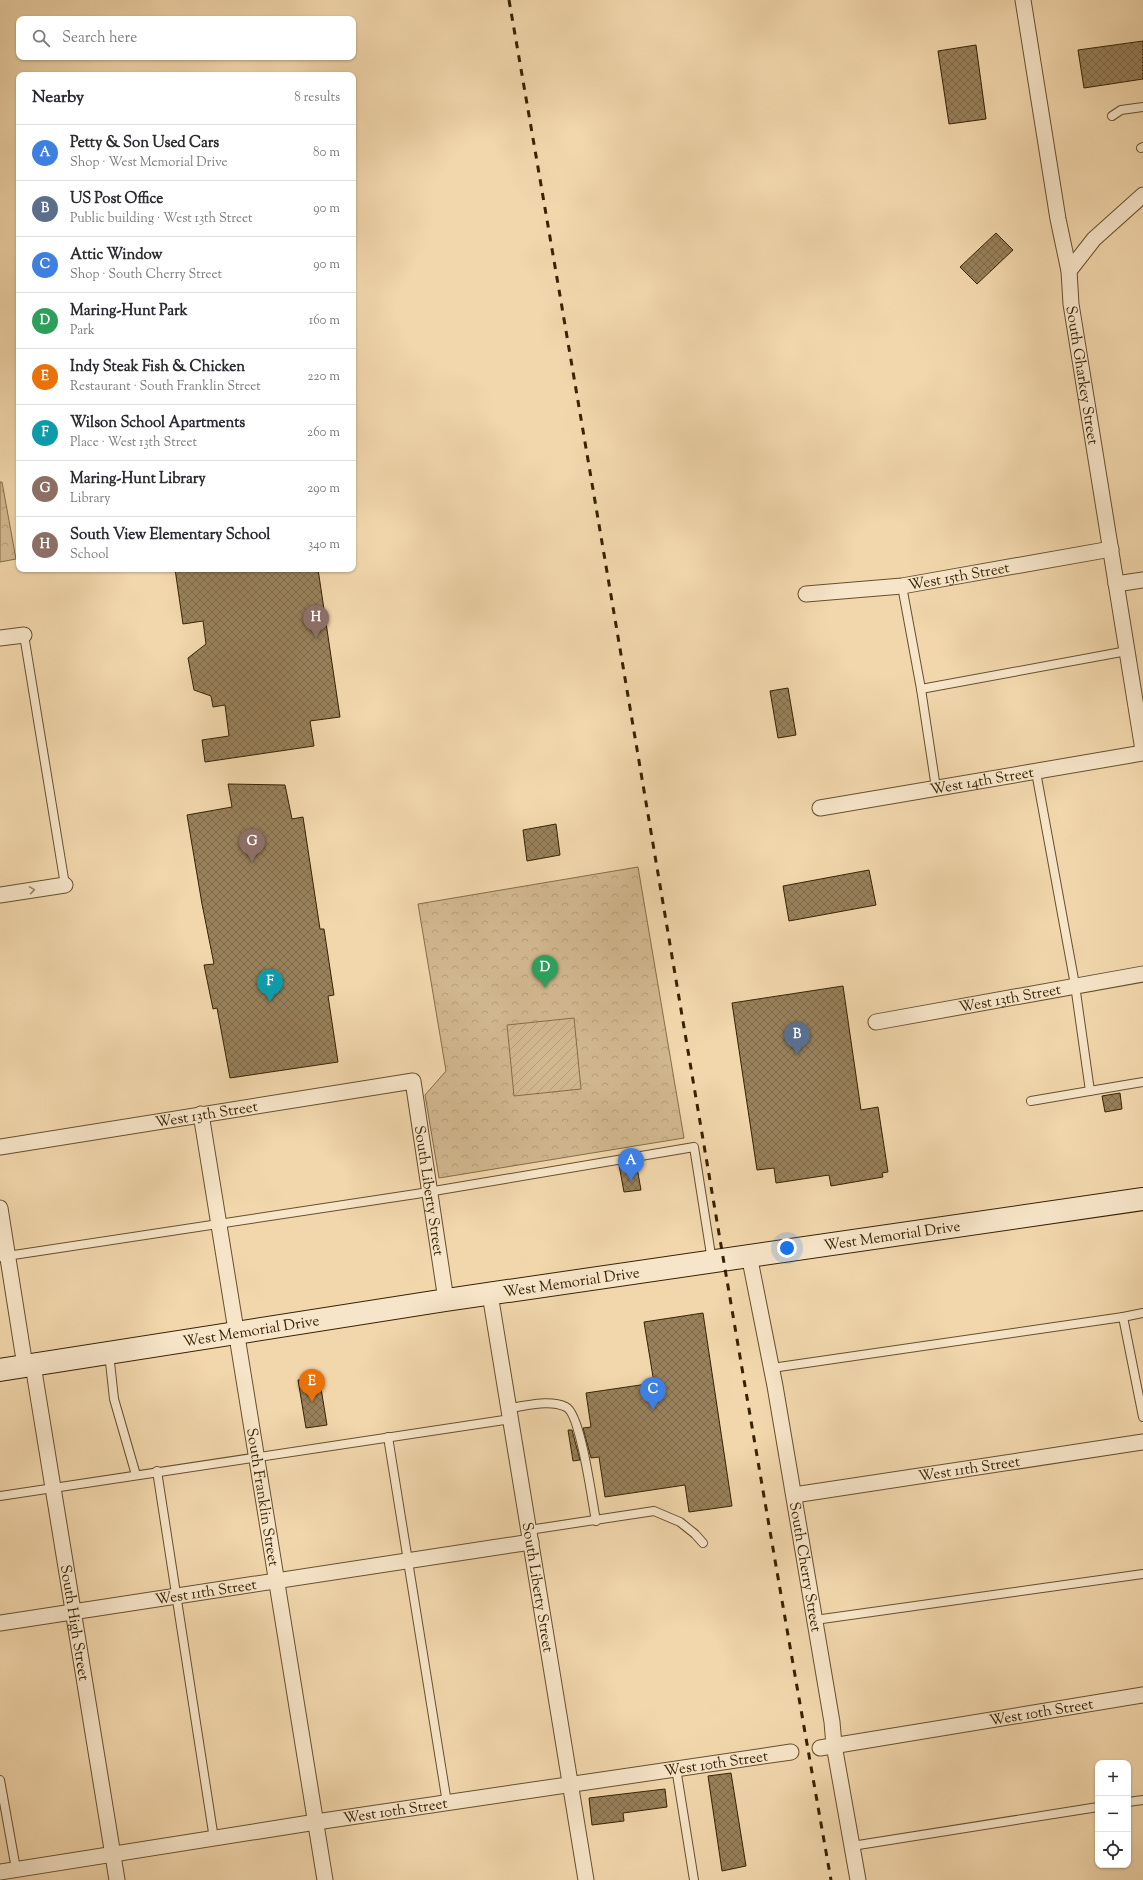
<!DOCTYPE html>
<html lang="en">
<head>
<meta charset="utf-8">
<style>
  :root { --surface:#fff; --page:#f7f7f7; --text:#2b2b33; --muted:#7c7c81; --line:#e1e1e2; --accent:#2563eb }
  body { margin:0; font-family:"Sorts Mill Goudy",serif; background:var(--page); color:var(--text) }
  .controls { position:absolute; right:12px; bottom:12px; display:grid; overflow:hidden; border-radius:8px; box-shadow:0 1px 3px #0004 }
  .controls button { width:36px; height:36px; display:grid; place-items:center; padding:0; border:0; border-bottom:1px solid var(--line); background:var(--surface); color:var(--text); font:20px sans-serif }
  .you { position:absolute; left:787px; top:1248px; width:14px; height:14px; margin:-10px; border:3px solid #fff; border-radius:50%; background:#1a73e8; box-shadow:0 0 0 6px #1a73e833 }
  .badge { display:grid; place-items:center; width:26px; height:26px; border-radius:50%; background:var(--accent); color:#fff; font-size:13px; font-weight:700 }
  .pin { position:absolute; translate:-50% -33px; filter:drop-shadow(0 1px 2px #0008) }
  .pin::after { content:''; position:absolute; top:21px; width:14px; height:12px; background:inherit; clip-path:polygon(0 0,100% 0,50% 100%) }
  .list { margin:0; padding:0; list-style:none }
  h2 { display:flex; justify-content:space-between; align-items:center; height:52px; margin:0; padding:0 16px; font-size:17px }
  h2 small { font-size:13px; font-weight:400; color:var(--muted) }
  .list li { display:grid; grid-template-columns:26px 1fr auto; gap:12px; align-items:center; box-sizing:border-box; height:56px; padding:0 16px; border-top:1px solid var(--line) }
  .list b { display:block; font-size:15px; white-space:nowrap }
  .list p { margin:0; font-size:13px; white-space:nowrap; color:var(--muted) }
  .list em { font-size:13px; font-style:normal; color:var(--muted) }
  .icon { flex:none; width:22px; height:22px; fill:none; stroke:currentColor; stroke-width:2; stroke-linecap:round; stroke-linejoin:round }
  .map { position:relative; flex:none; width:1143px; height:1880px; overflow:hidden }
  .search { position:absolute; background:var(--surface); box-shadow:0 1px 3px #0004; left:16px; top:16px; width:340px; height:44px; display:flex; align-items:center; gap:10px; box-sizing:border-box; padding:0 14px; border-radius:8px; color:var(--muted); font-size:15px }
  .panel { position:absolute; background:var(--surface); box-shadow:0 1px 3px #0004; left:16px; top:72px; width:340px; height:500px; border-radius:8px }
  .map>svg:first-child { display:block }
  .forest { fill:url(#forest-crowns); stroke:#846e49 }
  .garden { fill:url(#garden-furrows); stroke:#846e49 }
  .building { fill:url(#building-cross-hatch); stroke:#372303 }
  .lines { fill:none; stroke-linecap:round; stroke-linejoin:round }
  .lane-casing { stroke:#66502d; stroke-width:10 }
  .street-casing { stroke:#66502d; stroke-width:17 }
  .secondary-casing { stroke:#372303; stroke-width:24 }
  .lane { stroke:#f7e5c9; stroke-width:8 }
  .street { stroke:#f7e5c9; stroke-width:15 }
  .secondary { stroke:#f7e5c9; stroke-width:22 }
  .rail { stroke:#372303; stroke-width:3; stroke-dasharray:7 7; stroke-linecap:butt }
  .oneway { stroke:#978466 }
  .labels { text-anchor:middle; stroke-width:3; stroke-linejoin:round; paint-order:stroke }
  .street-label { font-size:15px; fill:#372303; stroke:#f7e5c9 }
</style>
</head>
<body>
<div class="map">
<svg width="1143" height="1880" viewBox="0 0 1143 1880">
  <defs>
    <pattern id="forest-crowns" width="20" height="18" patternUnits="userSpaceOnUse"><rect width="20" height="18" fill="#d2b88f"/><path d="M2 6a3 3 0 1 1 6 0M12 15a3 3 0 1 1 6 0" fill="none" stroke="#b59e7a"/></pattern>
    <pattern id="garden-furrows" width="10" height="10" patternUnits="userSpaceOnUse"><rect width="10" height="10" fill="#d2b88f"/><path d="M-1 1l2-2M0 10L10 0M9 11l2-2" fill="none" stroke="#b59e7a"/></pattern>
    <pattern id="building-cross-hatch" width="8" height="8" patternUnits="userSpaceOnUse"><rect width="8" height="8" fill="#98815b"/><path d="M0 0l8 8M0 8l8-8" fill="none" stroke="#7d6949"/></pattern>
  </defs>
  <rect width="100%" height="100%" fill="#f2d7ac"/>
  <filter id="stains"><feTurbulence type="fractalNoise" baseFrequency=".005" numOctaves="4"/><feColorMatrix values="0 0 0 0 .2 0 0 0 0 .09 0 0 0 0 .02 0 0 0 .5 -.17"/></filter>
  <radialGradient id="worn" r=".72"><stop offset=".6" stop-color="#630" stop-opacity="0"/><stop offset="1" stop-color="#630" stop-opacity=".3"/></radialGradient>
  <g class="forest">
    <polygon points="0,482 2,482 16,559 0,562"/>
    <polygon points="638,867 684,1138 439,1178 425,1095 446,1071 418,904"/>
  </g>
  <polygon class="garden" points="574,1018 581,1089 514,1096 507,1025"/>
  <g class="building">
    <polygon points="1143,41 1143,79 1084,88 1078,50"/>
    <polygon points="976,45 986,119 949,124 938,51"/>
    <polygon points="996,233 1013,250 977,284 960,267"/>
    <polygon points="175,569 318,569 340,717 310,721 314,746 205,762 202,740 229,736 225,705 213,707 211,696 194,690 188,658 206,644 203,621 183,624"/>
    <polygon points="788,688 796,735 778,738 770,691"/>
    <polygon points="228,784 285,785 292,819 303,817 320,929 324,929 334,995 328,996 338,1062 230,1078 217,1008 213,1009 204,965 214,964 202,904 187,815 232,807"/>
    <polygon points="556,824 560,855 527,861 523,830"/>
    <polygon points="869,870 876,905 789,921 783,886"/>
    <polygon points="843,986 861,1110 878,1107 888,1172 882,1173 883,1177 831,1186 829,1175 776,1183 774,1168 757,1170 732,1003"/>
    <polygon points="1120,1093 1122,1109 1105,1112 1102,1096"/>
    <polygon points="636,1162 641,1190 624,1192 619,1165"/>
    <polygon points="703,1313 732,1506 689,1512 685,1485 605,1497 599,1457 591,1458 583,1428 591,1427 586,1393 654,1383 644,1322"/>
    <polygon points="319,1376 327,1425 306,1428 298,1380"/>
    <polygon points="568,1430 572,1430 580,1460 573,1461"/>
    <polygon points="731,1773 746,1866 722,1871 708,1776"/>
    <polygon points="665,1789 667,1807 623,1813 624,1821 592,1825 589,1798"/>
  </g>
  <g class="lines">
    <defs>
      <g id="lane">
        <polyline points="1112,116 1121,110 1143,107"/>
        <polyline points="1141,148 1143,147"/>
        <polyline points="902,586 921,689 936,788"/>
        <polyline points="24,635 65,885"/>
        <polyline points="921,689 1127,651"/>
        <polyline points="1036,772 1075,985 1090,1091"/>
        <polyline points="1031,1101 1143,1082"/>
        <polyline points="0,1257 416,1194 694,1147 712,1261"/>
        <polyline points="1143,1313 1123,1317 1143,1417"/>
        <polyline points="109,1353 114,1399 136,1475"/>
        <polyline points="772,1368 1123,1317"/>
        <path d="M509 1408C527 1406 549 1399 566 1407 581 1414 592 1501 596 1521"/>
        <polyline points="388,1437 447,1803"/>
        <polyline points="157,1471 214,1839"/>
        <polyline points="0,1496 511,1419"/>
        <polyline points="529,1530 654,1511 680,1522 695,1534 703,1543"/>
        <polyline points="815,1620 1143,1574"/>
        <polyline points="676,1768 694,1880"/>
        <polyline points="0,1780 16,1869"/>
        <polyline points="1128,1802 1143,1800"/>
        <polyline points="852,1846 1098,1807"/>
      </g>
      <g id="street">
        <path id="s1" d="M1023 0 1058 219 1069 271 1071 304 1143 750"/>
        <polyline points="1069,271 1094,239 1143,195"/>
        <polyline points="1116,584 1143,580"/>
        <path id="s2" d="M806 594 902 586 1111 549"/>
        <polyline points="0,638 24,635"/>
        <path id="s3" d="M820 808 1143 753"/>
        <polyline points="0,895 65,885"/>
        <path id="s4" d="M876 1022 1143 974"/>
        <path id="s5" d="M201 1114 325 1880"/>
        <path id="s6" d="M0 1147 413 1081 446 1300"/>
        <polyline points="0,1208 25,1366"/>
        <path id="s7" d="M749 1255 775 1386 832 1722 834 1745 858 1880"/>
        <path id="s8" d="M490 1294 586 1880"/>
        <path id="s9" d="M33 1365 117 1880"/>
        <path id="s10" d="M794 1495 1143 1442"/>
        <path id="s11" d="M0 1623 531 1542"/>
        <path id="s12" d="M820 1748 1143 1695"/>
        <path id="s13" d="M0 1872 316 1822 791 1752"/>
      </g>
      <g id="secondary">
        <path id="s14" d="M0 1370 446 1300 1143 1199"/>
      </g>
    </defs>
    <use href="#lane" class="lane-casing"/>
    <use href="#street" class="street-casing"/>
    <use href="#secondary" class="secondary-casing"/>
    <use href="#lane" class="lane"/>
    <use href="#street" class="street"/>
    <use href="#secondary" class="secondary"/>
    <path class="rail" d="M509 0C618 626 720 1254 831 1880"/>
  </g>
  <defs><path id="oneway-chevron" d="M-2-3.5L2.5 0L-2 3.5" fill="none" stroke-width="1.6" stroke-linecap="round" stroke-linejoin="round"/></defs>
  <use class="oneway" href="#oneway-chevron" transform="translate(32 890) rotate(-9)"/>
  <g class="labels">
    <g class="street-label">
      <text dy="5" stroke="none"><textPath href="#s1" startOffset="380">South Gharkey Street</textPath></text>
      <text dy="5" stroke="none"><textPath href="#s2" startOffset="154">West 15th Street</textPath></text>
      <text dy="5" stroke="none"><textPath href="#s3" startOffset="164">West 14th Street</textPath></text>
      <text dy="5" stroke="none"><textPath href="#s4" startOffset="136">West 13th Street</textPath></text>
      <text dy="5" stroke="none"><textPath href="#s6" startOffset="209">West 13th Street</textPath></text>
      <text dy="5" stroke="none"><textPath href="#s6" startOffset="529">South Liberty Street</textPath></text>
      <text dy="5" stroke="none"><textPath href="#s14" startOffset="902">West Memorial Drive</textPath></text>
      <text dy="5" stroke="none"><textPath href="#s14" startOffset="578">West Memorial Drive</textPath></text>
      <text dy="5" stroke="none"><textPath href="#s14" startOffset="254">West Memorial Drive</textPath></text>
      <text dy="5" stroke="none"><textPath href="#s10" startOffset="177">West 11th Street</textPath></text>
      <text dy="5" stroke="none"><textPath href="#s5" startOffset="388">South Franklin Street</textPath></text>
      <text dy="5" stroke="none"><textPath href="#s7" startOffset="317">South Cherry Street</textPath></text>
      <text dy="5" stroke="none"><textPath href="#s8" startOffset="297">South Liberty Street</textPath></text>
      <text dy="5" stroke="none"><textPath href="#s11" startOffset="208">West 11th Street</textPath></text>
      <text dy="5" stroke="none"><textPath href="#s9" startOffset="261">South High Street</textPath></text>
      <text dy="5" stroke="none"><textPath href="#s12" startOffset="224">West 10th Street</textPath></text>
      <text dy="5" stroke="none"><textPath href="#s13" startOffset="724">West 10th Street</textPath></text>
      <text dy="5" stroke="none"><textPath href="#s13" startOffset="400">West 10th Street</textPath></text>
    </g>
  </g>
  <rect width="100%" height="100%" filter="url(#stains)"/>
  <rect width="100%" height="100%" fill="url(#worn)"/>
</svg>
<div class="controls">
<button>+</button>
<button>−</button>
<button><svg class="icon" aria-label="locate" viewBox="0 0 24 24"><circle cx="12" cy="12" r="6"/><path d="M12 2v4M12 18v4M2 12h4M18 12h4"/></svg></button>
</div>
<div class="you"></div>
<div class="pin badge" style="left:631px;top:1181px;background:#3f7fe0">A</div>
<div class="pin badge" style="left:797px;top:1055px;background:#5c6f8a">B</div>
<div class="pin badge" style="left:653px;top:1410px;background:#3f7fe0">C</div>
<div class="pin badge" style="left:545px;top:988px;background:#2e9e5b">D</div>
<div class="pin badge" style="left:312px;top:1402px;background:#e8710a">E</div>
<div class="pin badge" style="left:270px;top:1002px;background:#0f9aa8">F</div>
<div class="pin badge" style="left:252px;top:862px;background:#8d6e63">G</div>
<div class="pin badge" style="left:316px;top:638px;background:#8d6e63">H</div>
<div class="search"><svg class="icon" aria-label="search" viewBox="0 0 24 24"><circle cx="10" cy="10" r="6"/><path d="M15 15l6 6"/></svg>Search here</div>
<section class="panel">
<h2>Nearby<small>8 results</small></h2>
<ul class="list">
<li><span class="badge" style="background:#3f7fe0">A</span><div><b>Petty &amp; Son Used Cars</b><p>Shop · West Memorial Drive</p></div><em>80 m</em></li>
<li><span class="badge" style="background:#5c6f8a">B</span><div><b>US Post Office</b><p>Public building · West 13th Street</p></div><em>90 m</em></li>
<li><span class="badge" style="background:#3f7fe0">C</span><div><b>Attic Window</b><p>Shop · South Cherry Street</p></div><em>90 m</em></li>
<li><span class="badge" style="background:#2e9e5b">D</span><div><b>Maring-Hunt Park</b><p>Park</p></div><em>160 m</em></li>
<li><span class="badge" style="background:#e8710a">E</span><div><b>Indy Steak Fish &amp; Chicken</b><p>Restaurant · South Franklin Street</p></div><em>220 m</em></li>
<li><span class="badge" style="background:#0f9aa8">F</span><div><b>Wilson School Apartments</b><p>Place · West 13th Street</p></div><em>260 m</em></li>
<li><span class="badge" style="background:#8d6e63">G</span><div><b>Maring-Hunt Library</b><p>Library</p></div><em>290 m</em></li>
<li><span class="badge" style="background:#8d6e63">H</span><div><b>South View Elementary School</b><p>School</p></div><em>340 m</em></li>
</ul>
</section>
</div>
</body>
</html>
